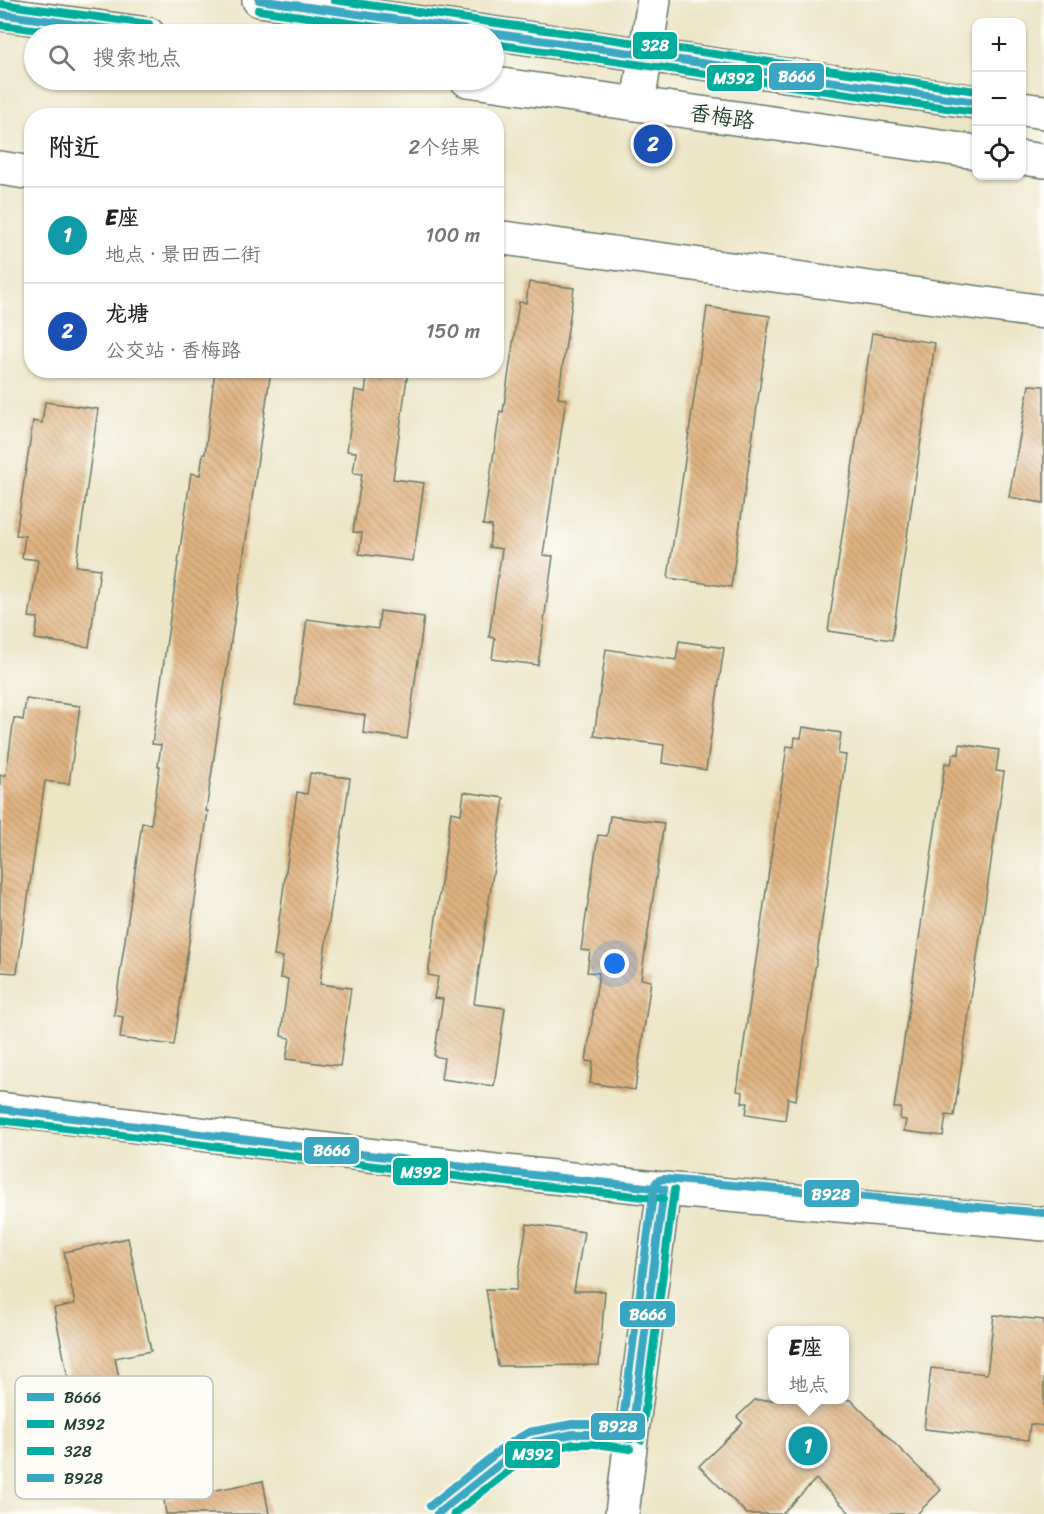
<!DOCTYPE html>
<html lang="zh">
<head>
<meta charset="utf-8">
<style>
  :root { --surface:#fff; --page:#f6f6f6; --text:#222; --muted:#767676; --line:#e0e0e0; --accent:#1f6fb2 }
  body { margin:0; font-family:Sriracha,"LXGW WenKai TC",sans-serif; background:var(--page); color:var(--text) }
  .controls { position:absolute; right:18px; top:18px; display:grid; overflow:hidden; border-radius:12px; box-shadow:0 2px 4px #0004 }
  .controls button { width:54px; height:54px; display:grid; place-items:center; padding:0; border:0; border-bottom:2px solid var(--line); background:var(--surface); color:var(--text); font:30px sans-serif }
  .you { position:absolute; left:615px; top:964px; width:21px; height:21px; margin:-15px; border:4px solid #fff; border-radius:50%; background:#1a73e8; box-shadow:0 0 0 9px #1a73e833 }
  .badge { display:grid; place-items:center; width:39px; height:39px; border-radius:50%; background:var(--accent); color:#fff; font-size:20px; font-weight:700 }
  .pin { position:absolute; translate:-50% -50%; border:3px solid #fff; box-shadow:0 2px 6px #0006 }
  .popup { position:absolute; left:768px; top:1326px; width:81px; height:78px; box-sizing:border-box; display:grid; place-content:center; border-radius:12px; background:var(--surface); filter:drop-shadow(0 2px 4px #0005); font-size:20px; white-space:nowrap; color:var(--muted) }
  .popup b { font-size:22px; color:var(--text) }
  .popup::after { content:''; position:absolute; left:50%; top:100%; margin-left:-12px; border:12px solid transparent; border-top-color:var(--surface) }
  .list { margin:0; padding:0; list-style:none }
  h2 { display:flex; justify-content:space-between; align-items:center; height:78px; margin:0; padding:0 24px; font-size:26px }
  h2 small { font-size:20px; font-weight:400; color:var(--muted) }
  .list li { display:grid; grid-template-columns:39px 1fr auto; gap:18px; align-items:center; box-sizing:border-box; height:96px; padding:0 24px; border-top:2px solid var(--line) }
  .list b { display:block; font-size:22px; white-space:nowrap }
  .list p { margin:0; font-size:20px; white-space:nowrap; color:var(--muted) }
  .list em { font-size:20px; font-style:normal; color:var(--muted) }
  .icon { flex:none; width:33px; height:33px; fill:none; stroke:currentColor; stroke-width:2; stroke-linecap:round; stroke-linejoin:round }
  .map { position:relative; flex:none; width:1044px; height:1514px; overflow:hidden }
  .search { position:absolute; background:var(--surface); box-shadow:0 2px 4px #0004; left:24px; top:24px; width:480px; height:66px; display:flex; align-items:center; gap:15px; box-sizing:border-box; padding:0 21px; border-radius:33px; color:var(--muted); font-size:22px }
  .panel { position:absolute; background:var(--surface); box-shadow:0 2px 4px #0004; left:24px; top:108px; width:480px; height:270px; border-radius:24px }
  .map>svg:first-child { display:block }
  .building { fill:url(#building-back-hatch) }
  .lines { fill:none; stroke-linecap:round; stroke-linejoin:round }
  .minor-casing { stroke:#677867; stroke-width:36 }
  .major-casing { stroke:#677867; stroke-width:36 }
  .minor { stroke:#fff; stroke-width:33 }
  .major { stroke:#fff; stroke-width:33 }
  .bus-1-casing { stroke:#fdfcf7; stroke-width:12 }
  .bus-2-casing { stroke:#fdfcf7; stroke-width:12 }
  .bus-3-casing { stroke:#fdfcf7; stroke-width:12 }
  .bus-4-casing { stroke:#fdfcf7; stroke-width:12 }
  .bus-1 { stroke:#3aa7c2; stroke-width:8 }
  .bus-2 { stroke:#01ad9c; stroke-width:8 }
  .bus-3 { stroke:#01ad9c; stroke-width:8 }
  .bus-4 { stroke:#3aa7c2; stroke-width:8 }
  .labels { text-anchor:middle; stroke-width:5; stroke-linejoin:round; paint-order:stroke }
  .street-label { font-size:22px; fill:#1f3d34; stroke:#fdfcf7 }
  .key { fill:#fdfcf7; stroke:#bac3bc; stroke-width:1.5 }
  .key-label { font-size:16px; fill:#1f3d34 }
  .line-badge { stroke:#fdfcf7; stroke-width:2 }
  .badge-label { font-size:16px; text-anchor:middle; font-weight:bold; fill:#fff }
</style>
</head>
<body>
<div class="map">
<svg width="1044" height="1514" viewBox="0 0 1044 1514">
  <defs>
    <pattern id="building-back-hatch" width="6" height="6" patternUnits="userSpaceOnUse" patternTransform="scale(1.5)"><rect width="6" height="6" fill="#dfb381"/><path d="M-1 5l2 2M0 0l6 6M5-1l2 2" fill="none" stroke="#b4936a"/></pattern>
  </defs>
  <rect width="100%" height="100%" fill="#fdfcf7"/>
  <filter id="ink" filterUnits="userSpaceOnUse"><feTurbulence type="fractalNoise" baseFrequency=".0167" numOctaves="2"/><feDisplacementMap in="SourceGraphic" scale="12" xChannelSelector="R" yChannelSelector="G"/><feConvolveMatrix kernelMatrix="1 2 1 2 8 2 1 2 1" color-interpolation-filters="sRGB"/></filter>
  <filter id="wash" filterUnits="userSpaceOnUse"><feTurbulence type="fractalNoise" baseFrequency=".008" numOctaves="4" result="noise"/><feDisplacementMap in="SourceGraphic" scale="24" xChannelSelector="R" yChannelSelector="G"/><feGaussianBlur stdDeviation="1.35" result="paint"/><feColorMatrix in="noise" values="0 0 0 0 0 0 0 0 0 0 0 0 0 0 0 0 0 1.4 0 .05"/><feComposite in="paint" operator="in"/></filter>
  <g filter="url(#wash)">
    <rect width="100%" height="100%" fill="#ece5c6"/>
    <g id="blocks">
      <g class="building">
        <polygon points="529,282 574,288 558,398 566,399 543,555 553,556 538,665 492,659 495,638 489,637 502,549 489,547 492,526 483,525 500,411 503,412 519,302 526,303"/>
        <polygon points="707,307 770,316 731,587 668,578"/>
        <polygon points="872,333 935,343 892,640 828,631"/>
        <polygon points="215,370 271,370 206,811 208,811 174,1045 120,1038 123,1017 114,1015 142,823 151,824 160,766 158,766 161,745 152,744 191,473 200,475 203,454 205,454"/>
        <polygon points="368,370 408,370 393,479 424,483 413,561 359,554 362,533 353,532 362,474 353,473 356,452 347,451 355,390 365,392"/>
        <polygon points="1029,385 1044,386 1044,503 1009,497"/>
        <polygon points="45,402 98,409 76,566 100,569 89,647 35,639 38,618 29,617 38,560 22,558 25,536 16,535 33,421 42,423"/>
        <polygon points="380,611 424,617 407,739 363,733 365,715 295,705 307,619 378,629"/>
        <polygon points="679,641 724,648 706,770 662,763 664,745 594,736 606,649 676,660"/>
        <polygon points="26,699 80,706 69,784 45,781 17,973 0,972 0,775 6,775 14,718 23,720"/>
        <polygon points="803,727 841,733 838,754 846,755 796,1100 788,1098 785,1120 746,1114 748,1103 742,1103 743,1092 737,1091 787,746 794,747 795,737 801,738"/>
        <polygon points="960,744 999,750 996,771 1004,772 954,1116 946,1115 943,1136 904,1131 906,1120 900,1119 901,1108 894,1108 945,763 951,764 953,754 959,754"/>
        <polygon points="310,773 350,778 320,984 351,988 340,1066 286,1059 290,1038 281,1036 288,979 280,978 283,957 274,956 297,792 307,794"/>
        <polygon points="464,792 504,798 474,1004 505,1008 494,1086 441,1079 444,1058 434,1056 443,999 434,998 438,977 428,975 451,812 461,814"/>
        <polygon points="610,816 664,823 641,979 651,981 635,1090 590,1083 593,1062 586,1061 599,973 587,972 590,951 581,950 598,835 607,836"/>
        <polygon points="527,1224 584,1232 574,1291 605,1291 599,1365 498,1366 486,1289 516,1290"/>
        <polygon points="128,1238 151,1351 115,1358 124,1403 75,1413 54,1308 75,1304 64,1252"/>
        <polygon points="994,1315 1044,1320 1044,1426 1030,1424 1028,1440 924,1429 931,1368 987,1374"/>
        <polygon points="755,1400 851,1400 941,1490 917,1514 851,1514 816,1479 782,1514 747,1514 699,1466 743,1423 737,1417"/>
        <polygon points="263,1481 269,1514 166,1514 164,1500"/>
      </g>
    </g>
  </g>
  <g filter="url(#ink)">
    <use href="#blocks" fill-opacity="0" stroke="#677867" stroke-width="1.5"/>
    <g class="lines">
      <defs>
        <g id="minor">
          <polyline points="638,104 654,0"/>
          <polyline points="0,168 32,173"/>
          <polyline points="496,237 1044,312"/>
          <polyline points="0,1109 497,1171 664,1189 1044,1224"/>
          <polyline points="622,1514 631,1439 664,1189"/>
        </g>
        <g id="major">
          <polyline points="259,0 976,102"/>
          <polyline points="0,14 148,34"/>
          <polyline points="467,80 976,152"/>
          <polyline points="1022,109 1044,112"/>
          <polyline points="1022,158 1044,161"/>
        </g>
      </defs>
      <use href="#minor" class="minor-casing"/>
      <use href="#major" class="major-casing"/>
      <use href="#minor" class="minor"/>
      <use href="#major" class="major"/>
      <defs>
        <g id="bus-1">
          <polyline points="259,0 976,102"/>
          <polyline points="0,14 148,34"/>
          <polyline points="0,1109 497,1171 664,1189"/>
          <polyline points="631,1439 664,1189"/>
          <polyline points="437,1514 515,1452 533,1442 573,1434 596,1434 631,1439"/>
        </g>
        <g id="bus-2">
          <polyline points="258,10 427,34"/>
          <polyline points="0,25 73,34"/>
          <polyline points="494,44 975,112"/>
          <polyline points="0,1120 496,1181 663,1199"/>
          <polyline points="641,1440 674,1190"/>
          <polyline points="454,1514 521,1461 537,1452 574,1444 595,1444 630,1449"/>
        </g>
        <g id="bus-3">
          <polyline points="334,0 976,91"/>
          <polyline points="1,4 149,24"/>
        </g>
        <path id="bus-4" d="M430 1506 508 1444 529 1432 572 1424H596L622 1427 654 1188C655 1182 659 1179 665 1179L1044 1213"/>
      </defs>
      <use href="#bus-1" class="bus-1-casing"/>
      <use href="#bus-2" class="bus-2-casing"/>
      <use href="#bus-3" class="bus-3-casing"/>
      <use href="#bus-4" class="bus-4-casing"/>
      <use href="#bus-1" class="bus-1"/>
      <use href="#bus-2" class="bus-2"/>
      <use href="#bus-3" class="bus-3"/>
      <use href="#bus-4" class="bus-4"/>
    </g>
  </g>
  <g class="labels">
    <g class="street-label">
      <text transform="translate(722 116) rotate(8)" y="8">香梅路</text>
    </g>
  </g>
  <rect x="15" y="1376" width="198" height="123" rx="9" class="key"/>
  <rect x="27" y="1393" width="27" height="8" fill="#3aa7c2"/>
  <rect x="27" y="1420" width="27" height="8" fill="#01ad9c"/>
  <rect x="27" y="1447" width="27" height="8" fill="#01ad9c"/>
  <rect x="27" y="1474" width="27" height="8" fill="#3aa7c2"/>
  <g class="key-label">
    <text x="64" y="1403">B666</text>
    <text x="64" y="1430">M392</text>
    <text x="64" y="1457">328</text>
    <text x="64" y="1484">B928</text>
  </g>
  <g class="line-badge">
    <rect x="632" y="31" width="46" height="29" rx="6" fill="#01ad9c"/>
    <rect x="768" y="62" width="57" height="29" rx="6" fill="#3aa7c2"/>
    <rect x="706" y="64" width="57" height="28" rx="6" fill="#01ad9c"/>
    <rect x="303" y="1136" width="57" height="29" rx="6" fill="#3aa7c2"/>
    <rect x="392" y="1157" width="57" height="29" rx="6" fill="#01ad9c"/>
    <rect x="803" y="1179" width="57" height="29" rx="6" fill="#3aa7c2"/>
    <rect x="619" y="1300" width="57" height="28" rx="6" fill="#3aa7c2"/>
    <rect x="590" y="1412" width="56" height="29" rx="6" fill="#3aa7c2"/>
    <rect x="504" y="1440" width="57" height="29" rx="6" fill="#01ad9c"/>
  </g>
  <g class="badge-label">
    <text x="655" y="51">328</text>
    <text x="797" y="82">B666</text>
    <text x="734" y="84">M392</text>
    <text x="332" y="1156">B666</text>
    <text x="421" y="1178">M392</text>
    <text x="831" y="1200">B928</text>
    <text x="648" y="1320">B666</text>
    <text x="618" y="1432">B928</text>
    <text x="533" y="1460">M392</text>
  </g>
</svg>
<div class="controls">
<button>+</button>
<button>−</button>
<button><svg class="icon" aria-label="locate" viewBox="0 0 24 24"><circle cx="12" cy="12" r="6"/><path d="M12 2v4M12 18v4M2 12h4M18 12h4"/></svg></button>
</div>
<div class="you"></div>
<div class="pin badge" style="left:808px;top:1446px;background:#0f9aa8">1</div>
<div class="popup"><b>E座</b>地点</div>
<div class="pin badge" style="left:653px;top:144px;background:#1a4fb4">2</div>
<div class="search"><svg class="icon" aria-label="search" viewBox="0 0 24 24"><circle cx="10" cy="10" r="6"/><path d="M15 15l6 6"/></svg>搜索地点</div>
<section class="panel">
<h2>附近<small>2个结果</small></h2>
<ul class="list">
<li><span class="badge" style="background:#0f9aa8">1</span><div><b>E座</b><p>地点 · 景田西二街</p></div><em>100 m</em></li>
<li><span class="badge" style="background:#1a4fb4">2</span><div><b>龙塘</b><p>公交站 · 香梅路</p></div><em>150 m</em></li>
</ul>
</section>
</div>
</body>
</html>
